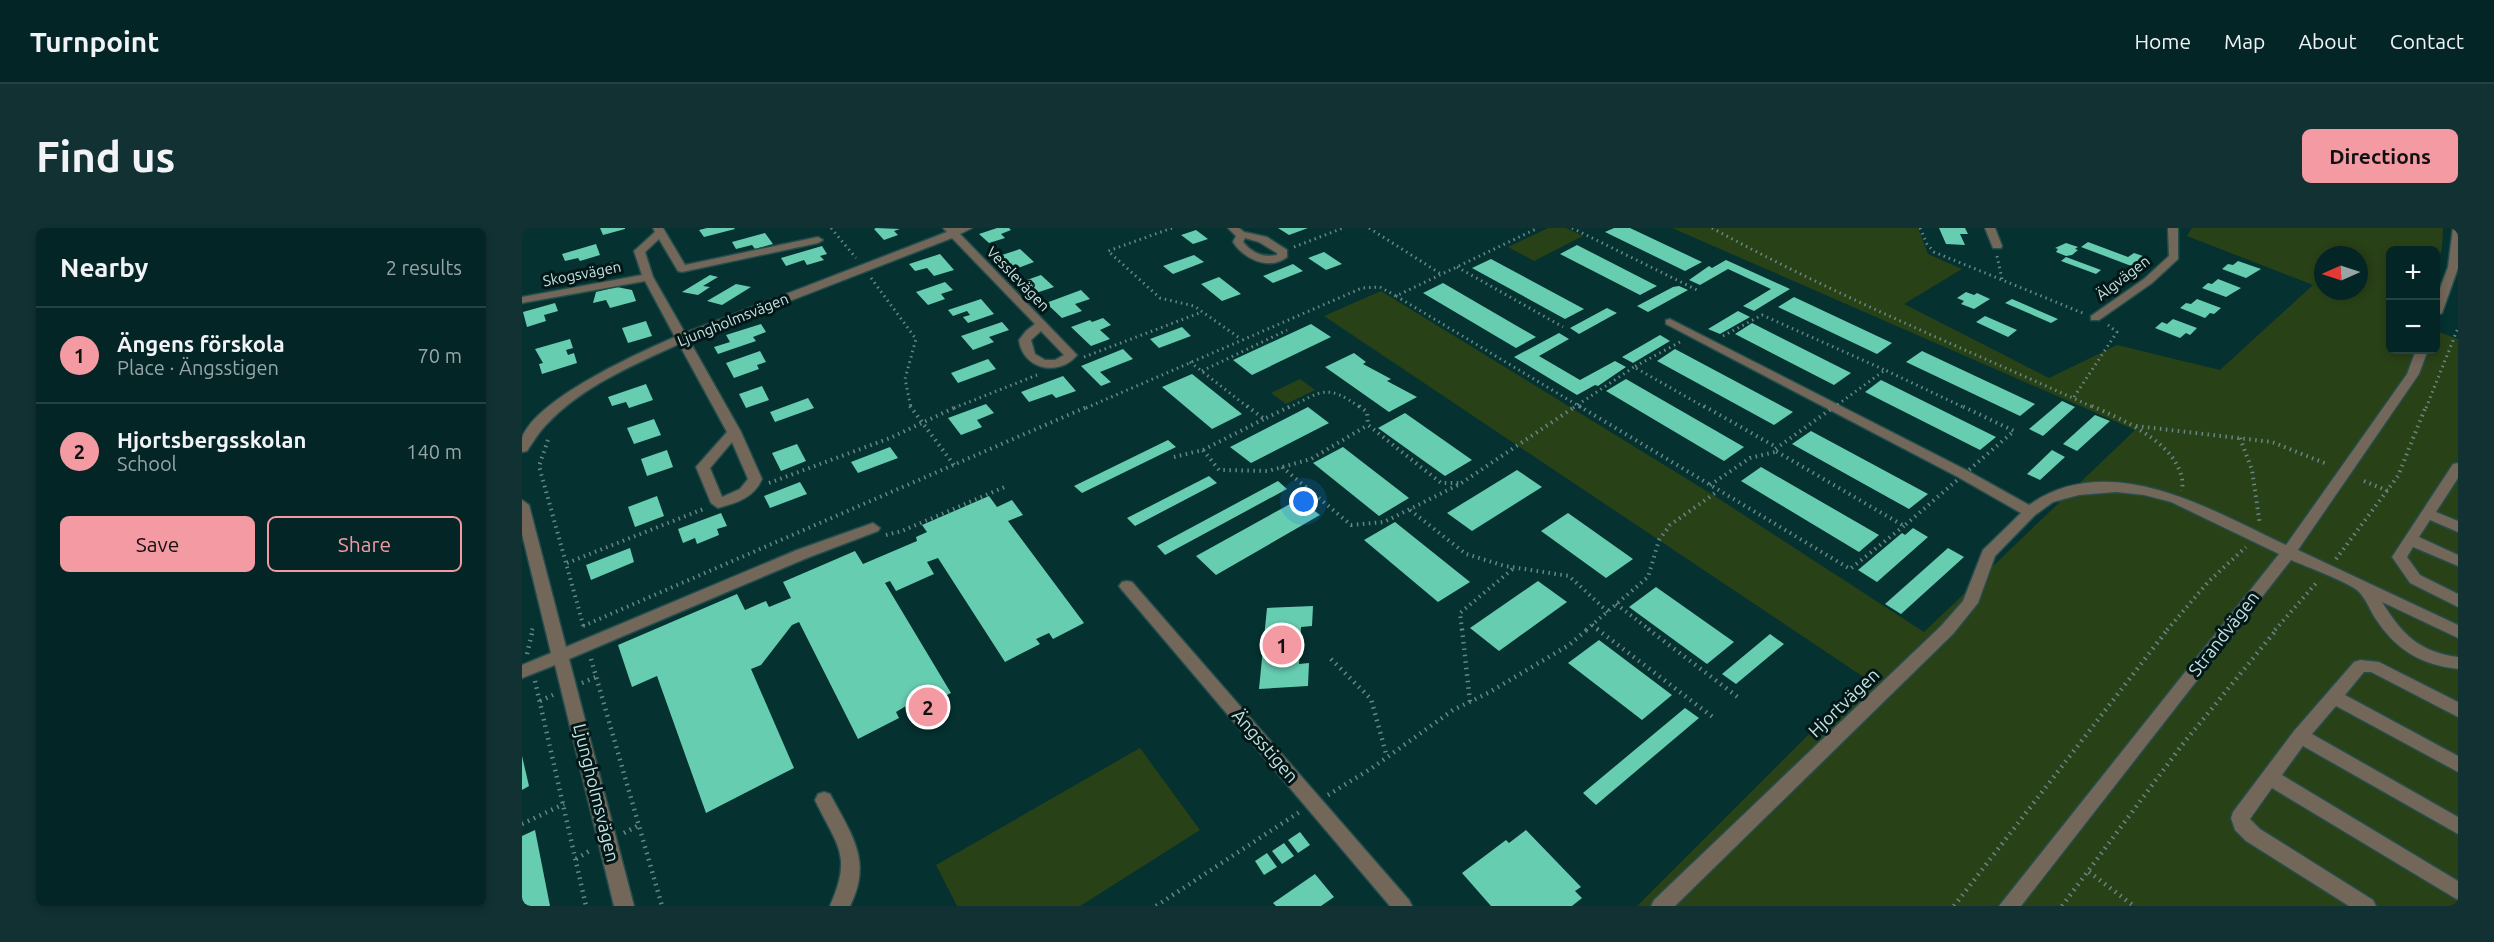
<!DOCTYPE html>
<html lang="en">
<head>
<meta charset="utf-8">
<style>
  :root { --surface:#042525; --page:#123132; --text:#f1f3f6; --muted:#97a5a7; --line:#254242; --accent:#f49aa3 }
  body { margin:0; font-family:Ubuntu,sans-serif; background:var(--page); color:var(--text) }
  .controls { position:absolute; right:18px; top:18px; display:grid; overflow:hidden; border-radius:9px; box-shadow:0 3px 9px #0003 }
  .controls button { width:54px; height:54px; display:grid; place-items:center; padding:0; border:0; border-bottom:2px solid var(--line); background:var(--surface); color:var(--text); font:30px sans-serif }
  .compass { position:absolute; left:1792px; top:18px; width:54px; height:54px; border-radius:50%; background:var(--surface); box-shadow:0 3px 9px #0003; rotate:267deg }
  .you { position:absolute; left:782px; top:274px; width:21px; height:21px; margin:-15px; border:4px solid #fff; border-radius:50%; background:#1a73e8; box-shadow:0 0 0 9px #1a73e833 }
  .badge { display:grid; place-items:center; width:39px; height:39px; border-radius:50%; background:var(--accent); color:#111; font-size:20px; font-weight:700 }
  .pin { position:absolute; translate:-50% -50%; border:3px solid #fff; box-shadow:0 2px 6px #0006 }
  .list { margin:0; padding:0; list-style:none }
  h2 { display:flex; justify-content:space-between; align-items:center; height:78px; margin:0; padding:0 24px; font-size:26px }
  h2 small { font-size:20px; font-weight:400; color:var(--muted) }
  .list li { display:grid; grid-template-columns:39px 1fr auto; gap:18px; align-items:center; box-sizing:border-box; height:96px; padding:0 24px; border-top:2px solid var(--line) }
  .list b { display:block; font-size:22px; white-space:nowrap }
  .list p { margin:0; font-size:20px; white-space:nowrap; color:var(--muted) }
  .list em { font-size:20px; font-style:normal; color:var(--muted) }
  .actions { display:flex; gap:12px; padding:18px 24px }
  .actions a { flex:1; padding:14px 0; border:2px solid var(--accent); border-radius:9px; text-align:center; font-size:21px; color:var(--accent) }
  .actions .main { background:var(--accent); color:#111 }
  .map { position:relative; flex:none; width:1936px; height:678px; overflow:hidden; border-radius:9px }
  header { display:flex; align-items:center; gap:36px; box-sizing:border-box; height:84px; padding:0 30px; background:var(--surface); border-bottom:2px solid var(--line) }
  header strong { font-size:28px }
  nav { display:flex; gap:33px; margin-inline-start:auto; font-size:21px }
  .intro { display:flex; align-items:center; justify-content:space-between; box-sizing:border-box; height:144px; padding:0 36px }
  h1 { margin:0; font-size:42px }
  .button { padding:15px 27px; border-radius:9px; background:var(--accent); color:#111; font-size:21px; font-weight:700 }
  main { display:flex; gap:36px; padding:0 36px }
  aside { flex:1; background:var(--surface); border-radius:9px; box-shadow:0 3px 9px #0003 }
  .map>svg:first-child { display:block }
  .green { fill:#294117; fill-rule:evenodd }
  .building { fill:#67cdb1 }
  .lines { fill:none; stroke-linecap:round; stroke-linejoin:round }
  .minor-casing { stroke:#244d4d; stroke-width:3 }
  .path-far2 { stroke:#658887; stroke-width:3; stroke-dasharray:1.5 4; stroke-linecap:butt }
  .path-far1 { stroke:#658887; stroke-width:4; stroke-dasharray:1.5 4.5; stroke-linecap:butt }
  .path { stroke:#658887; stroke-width:4.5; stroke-dasharray:1.5 5; stroke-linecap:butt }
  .minor { fill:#726759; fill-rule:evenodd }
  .labels { text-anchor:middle; stroke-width:6; stroke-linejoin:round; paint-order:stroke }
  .far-street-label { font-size:15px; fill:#c7e2e0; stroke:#021717 }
  .street-label { font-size:18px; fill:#c7e2e0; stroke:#021717 }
</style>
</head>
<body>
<header>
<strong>Turnpoint</strong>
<nav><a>Home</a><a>Map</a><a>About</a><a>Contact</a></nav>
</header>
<div class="intro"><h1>Find us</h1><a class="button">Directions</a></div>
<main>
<aside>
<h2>Nearby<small>2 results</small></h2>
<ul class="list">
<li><span class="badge">1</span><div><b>Ängens förskola</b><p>Place · Ängsstigen</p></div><em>70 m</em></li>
<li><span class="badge">2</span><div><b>Hjortsbergsskolan</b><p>School</p></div><em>140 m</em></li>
</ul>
<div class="actions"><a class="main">Save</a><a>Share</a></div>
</aside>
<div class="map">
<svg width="1936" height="678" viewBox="0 0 1936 678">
  <rect width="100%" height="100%" fill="#053131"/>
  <g class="green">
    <polygon points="1026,0 1044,0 1061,8 1012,33 986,19"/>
    <path d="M1150 0H1396L1406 26 1440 41 1382 76 1527 150 1595 117 1698 142 1791 57 1665 8 1670 0H1921L1920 21 1914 39V22H1868V122H1914V103L1936 111V678H1115L1343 450 802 88 859 63 1191 267 1402 404 1613 202ZM1801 27H1837V63H1801Z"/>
    <polygon points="778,151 793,162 764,176 749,165"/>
    <polygon points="618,520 678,602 558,678 435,678 414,637"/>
  </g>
  <g class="building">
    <polygon points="78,0 103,0 103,1 81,7"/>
    <polygon points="185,0 212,0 213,1 182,9 177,2"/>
    <polygon points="475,0 487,0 489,2 479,6 483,10 467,15 457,6"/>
    <polygon points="756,0 786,0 767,7"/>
    <polygon points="1092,0 1108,0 1180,34 1163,43 1083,4"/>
    <polygon points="1417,0 1443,0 1446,6 1438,6 1443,17 1424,16"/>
    <polygon points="352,1 354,0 378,1 372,3 376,7 362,12"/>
    <polygon points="674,2 686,11 671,16 659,7"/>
    <polygon points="243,5 251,16 233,21 230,17 214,21 210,14"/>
    <polygon points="1566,14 1606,29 1612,25 1624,29 1612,39 1559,19"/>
    <polygon points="1544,15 1556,19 1553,21 1556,22 1550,27 1544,28 1534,24 1536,21 1533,20"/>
    <polygon points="74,16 78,27 58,33 56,30 43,33 40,26"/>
    <polygon points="1055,17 1135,58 1118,67 1038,26"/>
    <polygon points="300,18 305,26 298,28 302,32 285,37 282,32 264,38 259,30"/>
    <polygon points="498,21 512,34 493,41 479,30 482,29 480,27"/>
    <polygon points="802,24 820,36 804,42 786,30"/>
    <polygon points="418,26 432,42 412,48 405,40 393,43 387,36"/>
    <polygon points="672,27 682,34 651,46 641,38"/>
    <polygon points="1544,29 1579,42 1574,46 1539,33"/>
    <polygon points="969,31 1062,81 1043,91 950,40"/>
    <polygon points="1204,32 1268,61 1232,83 1221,78 1249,61 1206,41 1178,57 1167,52 1187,38 1190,40"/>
    <polygon points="1716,33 1739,41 1724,50 1700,41 1706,36 1711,37"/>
    <polygon points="92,34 96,41 56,53 53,45"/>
    <polygon points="771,36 781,43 751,55 741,48"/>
    <polygon points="188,47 196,49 181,58 188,59 176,67 160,64"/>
    <polygon points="519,47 532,59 514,65 502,53"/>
    <polygon points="697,49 719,66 700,73 679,56"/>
    <polygon points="1696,51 1719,60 1704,69 1680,60 1686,55 1690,56"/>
    <polygon points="423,54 431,62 419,66 423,71 406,77 394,64"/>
    <polygon points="921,55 1014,109 994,120 901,65"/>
    <polygon points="214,56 229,59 200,77 185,73"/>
    <polygon points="1157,58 1166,62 1126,84 1115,78 1151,59"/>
    <polygon points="95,59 110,62 114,73 88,80 84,72 71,75 74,64"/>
    <polygon points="559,62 568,71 553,76 560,83 540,90 524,75"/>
    <polygon points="1444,64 1452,67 1455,65 1468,71 1452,81 1439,76 1442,73 1435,70"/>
    <polygon points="1272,69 1370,115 1355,126 1256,79"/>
    <polygon points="459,71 472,86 446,95 441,89 448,87 445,83 431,88 426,82"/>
    <polygon points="1490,71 1536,91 1529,95 1483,75"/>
    <polygon points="1675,71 1699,80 1692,86 1688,85 1683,90 1658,80 1664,75 1669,76"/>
    <polygon points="33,75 36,83 22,87 24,93 5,99 1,84"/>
    <polygon points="1085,80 1095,85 1057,106 1048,100"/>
    <polygon points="1216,83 1228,89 1198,106 1186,101"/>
    <polygon points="1463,88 1495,102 1486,109 1454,94"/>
    <polygon points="581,90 589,97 578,102 588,111 569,118 549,99 568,92 570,94"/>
    <polygon points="1651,91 1675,100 1668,107 1664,105 1658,110 1633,100 1640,94 1645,96"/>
    <polygon points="124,93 130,108 106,115 100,100"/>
    <polygon points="480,94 487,102 467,109 472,114 451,122 439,108"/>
    <polygon points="1230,95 1329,145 1312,157 1213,106"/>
    <polygon points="239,96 244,104 231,109 234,113 196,126 192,119 208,114 204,107"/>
    <polygon points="789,96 809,109 730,147 711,132"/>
    <polygon points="660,99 669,108 637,120 628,111"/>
    <polygon points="1037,105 1047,111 1017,128 1058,152 1093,133 1104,139 1076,158 1073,157 1055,167 992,129"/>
    <polygon points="1138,107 1148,113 1111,135 1100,129"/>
    <polygon points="48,111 51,120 44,122 46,127 52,125 55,135 20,146 17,136 21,135 13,121"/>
    <polygon points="601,121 611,131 578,144 589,154 579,158 559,138"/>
    <polygon points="1153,121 1271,184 1252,197 1135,133"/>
    <polygon points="238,123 244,134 235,137 237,141 212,150 204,135"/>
    <polygon points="1400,123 1513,176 1498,188 1384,134"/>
    <polygon points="832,125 844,134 841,136 869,151 865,153 895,169 867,184 803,139"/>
    <polygon points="466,131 474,141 436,155 429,145"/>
    <polygon points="670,146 720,186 690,201 640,159"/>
    <polygon points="541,148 554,163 534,170 530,166 507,174 499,164"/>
    <polygon points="1104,151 1222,219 1202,233 1084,163"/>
    <polygon points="1359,152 1474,209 1458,222 1343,164"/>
    <polygon points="124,156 131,172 107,180 104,174 90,178 86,169"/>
    <polygon points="240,158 247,172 224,180 217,166"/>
    <polygon points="286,170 292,180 253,194 248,184"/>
    <polygon points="1540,173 1553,179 1521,208 1507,201"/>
    <polygon points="464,176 472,185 455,192 460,199 439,207 426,190"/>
    <polygon points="786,179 807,195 729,235 708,219"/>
    <polygon points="883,185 950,232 923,248 856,200"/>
    <polygon points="1573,187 1588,193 1555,223 1541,216"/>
    <polygon points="132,191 139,207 112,216 105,200"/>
    <polygon points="1289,203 1406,266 1387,281 1270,216"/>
    <polygon points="646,212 654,219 560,265 552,258"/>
    <polygon points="275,216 284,233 259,243 250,225"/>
    <polygon points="368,219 376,230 336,245 329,234"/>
    <polygon points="821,219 887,270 857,288 791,235"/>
    <polygon points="145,222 151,239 125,248 119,231"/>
    <polygon points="1530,222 1543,229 1518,252 1505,246"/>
    <polygon points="1239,239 1357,307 1337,324 1219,253"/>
    <polygon points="995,242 1020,259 950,303 925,285"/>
    <polygon points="687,248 695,255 613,298 605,290"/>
    <polygon points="756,253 765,261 643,327 635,318"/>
    <polygon points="278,254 285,266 248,280 242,268"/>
    <polygon points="135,268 142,288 113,299 106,279"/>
    <polygon points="467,268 475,279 490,272 501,287 486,293 562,395 531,411 527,405 514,411 518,416 483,434 416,330 405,334 412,346 374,363 368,353 363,355 429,465 388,485 384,478 374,484 377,490 336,511 277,394 270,397 239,437 229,441 272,540 184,585 135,448 110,459 96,417 215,366 223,382 244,373 247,379 269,370 261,354 333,323 341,336 395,313 394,309 405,304 400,297"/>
    <polygon points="777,271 798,287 694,347 674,328"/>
    <polygon points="199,285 205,298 195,301 197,307 175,316 173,310 161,315 156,301"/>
    <polygon points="1046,285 1111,331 1084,350 1019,303"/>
    <polygon points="873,294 948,354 916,374 842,312"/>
    <polygon points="1391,300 1406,309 1355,354 1336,342 1380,305 1383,307"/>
    <polygon points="108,320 112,334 69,352 64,337"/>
    <polygon points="1426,320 1442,329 1379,386 1363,376"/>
    <polygon points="1016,353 1045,374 977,423 948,400"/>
    <polygon points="1134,359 1212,414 1185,436 1107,379"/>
    <polygon points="791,378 790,398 779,399 777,436 787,435 786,458 737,461 745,380"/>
    <polygon points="1248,406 1262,416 1214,456 1200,446"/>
    <polygon points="1077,412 1150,467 1120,492 1046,435"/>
    <polygon points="1163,480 1177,490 1074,577 1061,565"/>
    <polygon points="0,528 7,558 0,562"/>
    <polygon points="13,602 28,678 0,678 0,608"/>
    <polygon points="1004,602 1059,659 1053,663 1060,670 1050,678 969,678 940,645 984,612 987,615"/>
    <polygon points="778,604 788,617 776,625 766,612"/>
    <polygon points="762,615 772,628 760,636 750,623"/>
    <polygon points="745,625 755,639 742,647 733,633"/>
    <polygon points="793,646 812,669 799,678 754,678 751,675"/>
  </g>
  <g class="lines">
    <defs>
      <g id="minor">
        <path d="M131 0H141L163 37 296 9 301 12 296 15 160 44 156 43 137 11 123 24 131 49 163 105 425 4 421 0H450L438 6 555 127C537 149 501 142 497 112L504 103 513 96 430 10 167 112 219 204 240 251C232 270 214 275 196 280L189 275 174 239 205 204 157 116C111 137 59 159 24 197 17 204 11 214 5 223L0 224C0 220 0 214 0 210 14 171 116 125 153 109L123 53 0 75V69L120 47 112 23 133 4ZM519 103 542 127 533 132H523L513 126 509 112ZM210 214 226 251 218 261 200 269 188 240Z"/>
        <path d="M706 0H717L722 4 745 9 765 22V29C747 43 722 31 711 14L714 8ZM723 10 737 14 755 25V27C741 30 730 25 721 14Z"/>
        <polygon points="1463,0 1473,0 1480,18 1479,20 1471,20"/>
        <polygon points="1646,0 1656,0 1656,31 1630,55 1577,92 1569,92 1569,88 1622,51 1647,28"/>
        <polygon points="1931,0 1936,0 1936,40 1920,85 1914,88 1914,71 1926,39"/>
        <path d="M1148 91 1446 243 1507 277C1588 220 1689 282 1764 317L1885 146 1894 122H1906L1897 146 1776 322 1936 397V410L1860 374C1880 406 1897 424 1936 429V441C1899 437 1874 422 1853 390 1848 382 1843 369 1836 363 1824 353 1785 339 1769 332L1499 678H1477L1757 326 1649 274 1622 267 1594 264 1557 267 1531 274 1513 287 1473 328 1456 375 1431 406 1153 678H1129L1132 672 1419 398 1441 373 1461 322 1499 285 1436 249 1144 96V92Z"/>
        <polygon points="1936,235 1936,250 1914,284 1936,293 1936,304 1908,292 1897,309 1936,327 1936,338 1891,319 1885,329 1898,347 1936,366 1936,379 1888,355 1870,329 1931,236"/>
        <polygon points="0,272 7,277 44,419 275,322 351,295 358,300 356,303 285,330 47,431 112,678 92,678 33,437 0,450 0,437 29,425 0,306"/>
        <polygon points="605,353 610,354 887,672 890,678 868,678 600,362 597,358 600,354"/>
        <polygon points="1838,432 1857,434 1936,474 1936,489 1849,444 1842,444 1823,467 1936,528 1936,544 1814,478 1790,506 1936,589 1936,606 1781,518 1760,547 1936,653 1936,672 1750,560 1728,591 1738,601 1851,672 1854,678 1827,678 1724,613 1713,602 1709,590 1711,584 1772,503 1832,434"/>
        <path d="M302 564 308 566C329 606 351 633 328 678H308C331 627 315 618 293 572L296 566Z"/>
      </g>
    </defs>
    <use href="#minor" class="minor-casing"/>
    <g class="path-far2">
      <polyline points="309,0 334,30"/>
      <polyline points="650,0 586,23 638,70 672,78 719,111"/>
      <polyline points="847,0 919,46"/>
      <polyline points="1050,0 1177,63"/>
      <path d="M1190 0C1314 68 1445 122 1573 180"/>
      <polyline points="1398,0 1405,16 1412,24 1563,86"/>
      <polyline points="772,19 821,0"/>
      <polyline points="1475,28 1480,51"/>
      <polyline points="935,39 1041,99"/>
      <polyline points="349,50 394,111 383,151 389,180"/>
      <polyline points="874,68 1060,180"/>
      <polyline points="1201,108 1240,87 1363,142"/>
      <polyline points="1158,114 1112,139 1184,180"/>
      <polyline points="562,129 680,84"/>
      <polyline points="668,134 727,180"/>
      <polyline points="680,143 765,102"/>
      <polyline points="1552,169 1595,104 1586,97"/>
      <polyline points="432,180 515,147"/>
      <polyline points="564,180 840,60 858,59 874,68 1016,0"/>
      <path d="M766 180C801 163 804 155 839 180"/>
      <polyline points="1051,180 1112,139"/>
      <polyline points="1311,180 1363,142 1443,180"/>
      <polyline points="1904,180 1936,100"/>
    </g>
    <g class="path-far1">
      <polyline points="388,178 432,237"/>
      <polyline points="725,178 742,191 769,178"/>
      <polyline points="837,178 845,184 846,197 919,255 937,255"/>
      <polyline points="1057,178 1328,341 1382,298"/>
      <polyline points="1182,178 1254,219"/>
      <polyline points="1313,178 1252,222 1382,298 1492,203 1440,178"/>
      <path d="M1570 178C1601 192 1666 219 1660 263"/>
      <polyline points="1614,198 1750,214 1805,236"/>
      <polyline points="1718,210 1730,242 1738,297"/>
      <polyline points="26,212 17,238 62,400"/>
      <polyline points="681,222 697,242 746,243 789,231 846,197"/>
      <polyline points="652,229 681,222 742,191"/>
      <polyline points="760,239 829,297 862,294 938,256 1054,178"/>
      <polyline points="1842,253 1866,263"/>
      <polyline points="247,255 368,210 436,178"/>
      <polyline points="1188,257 1228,230 1253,224"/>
      <polyline points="888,282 944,326 983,338 1047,348 1086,384"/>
      <polyline points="364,307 380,303 485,258"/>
      <polyline points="1814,331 1876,248 1904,178"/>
      <polyline points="45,335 184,280"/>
      <polyline points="1094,376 1128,402"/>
      <polyline points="1070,397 1077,402"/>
      <polyline points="61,398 567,178"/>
      <polyline points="10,402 11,399"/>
      <polyline points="940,402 938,385 993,339"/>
      <polyline points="1064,402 1126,349 1137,312 1148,297 1196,263"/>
      <polyline points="1645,402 1687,353 1724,319"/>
      <polyline points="1753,402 1796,353"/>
    </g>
    <g class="path">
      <polyline points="940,401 948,474"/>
      <polyline points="1075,401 1192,490"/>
      <polyline points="1126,401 1217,470"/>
      <polyline points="5,426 11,401"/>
      <polyline points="69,431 140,678"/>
      <polyline points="809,431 849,471 865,529"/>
      <polyline points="13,453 64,678"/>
      <polyline points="60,455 74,449"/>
      <polyline points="18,473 31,467"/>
      <polyline points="806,567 850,540 931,482 966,465 1047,417 1066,401"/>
      <polyline points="0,596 42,576"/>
      <polyline points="102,605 117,597"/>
      <polyline points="54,631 69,622"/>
      <polyline points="1567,644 1612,678"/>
      <polyline points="634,678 779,583"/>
      <polyline points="1432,678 1646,401"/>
      <polyline points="1540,678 1660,517 1755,401"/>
    </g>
    <use href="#minor" class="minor"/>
  </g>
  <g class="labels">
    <g class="far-street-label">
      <text transform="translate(60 46) rotate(-11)" y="5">Skogsvägen</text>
      <text transform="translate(1601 50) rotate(-37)" y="5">Älgvägen</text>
      <text transform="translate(496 51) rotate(46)" y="5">Vesslevägen</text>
      <text transform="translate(211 92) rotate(-22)" y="5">Ljungholmsvägen</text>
    </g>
    <g class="street-label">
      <text transform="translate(1702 406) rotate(-52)" y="6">Strandvägen</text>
      <text transform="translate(1322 475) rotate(-44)" y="6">Hjortvägen</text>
      <text transform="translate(743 518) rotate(49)" y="6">Ängsstigen</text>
      <text transform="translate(74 565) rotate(76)" y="6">Ljungholmsvägen</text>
    </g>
  </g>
</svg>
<div class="controls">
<button>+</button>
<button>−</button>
</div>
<svg class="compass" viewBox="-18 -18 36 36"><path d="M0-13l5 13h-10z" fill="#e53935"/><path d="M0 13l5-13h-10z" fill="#97a5a7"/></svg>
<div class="you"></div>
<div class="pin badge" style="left:760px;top:417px">1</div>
<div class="pin badge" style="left:406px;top:479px">2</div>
</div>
</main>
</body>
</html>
